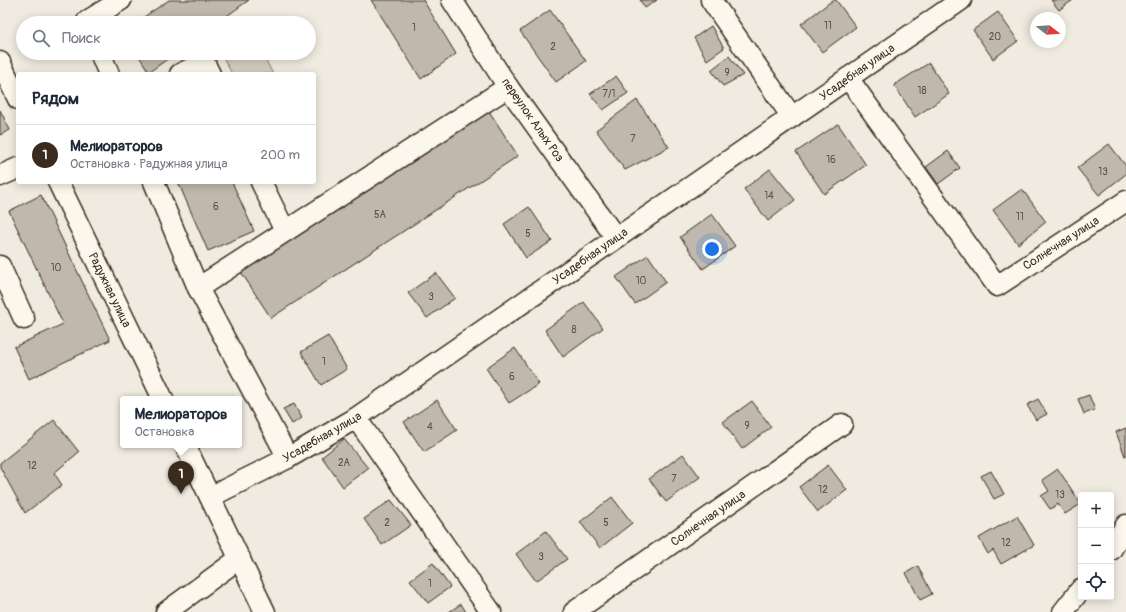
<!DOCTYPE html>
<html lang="ru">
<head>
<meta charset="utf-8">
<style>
  :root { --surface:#fff; --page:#f2f2f3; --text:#1f2937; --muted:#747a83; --line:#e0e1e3; --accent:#3b2a1e }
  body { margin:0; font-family:Pangolin,sans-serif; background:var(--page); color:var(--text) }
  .controls { position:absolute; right:12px; bottom:12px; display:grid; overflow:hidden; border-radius:4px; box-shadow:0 2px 10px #0003 }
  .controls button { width:36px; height:36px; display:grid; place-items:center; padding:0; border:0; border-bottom:1px solid var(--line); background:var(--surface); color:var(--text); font:20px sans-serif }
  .compass { position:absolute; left:1030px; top:12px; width:36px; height:36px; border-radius:50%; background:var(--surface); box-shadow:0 2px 10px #0003; rotate:107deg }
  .you { position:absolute; left:712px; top:249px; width:14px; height:14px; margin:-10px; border:3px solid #fff; border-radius:50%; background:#1a73e8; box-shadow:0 0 0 6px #1a73e833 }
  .badge { display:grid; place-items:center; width:26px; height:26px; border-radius:50%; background:var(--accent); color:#fff; font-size:13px; font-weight:700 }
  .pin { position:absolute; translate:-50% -33px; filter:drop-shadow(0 1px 2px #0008) }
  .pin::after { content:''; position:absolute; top:21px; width:14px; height:12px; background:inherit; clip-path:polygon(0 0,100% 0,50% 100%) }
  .popup { position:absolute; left:120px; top:396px; width:122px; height:52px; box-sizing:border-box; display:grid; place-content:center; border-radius:4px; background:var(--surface); filter:drop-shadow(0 1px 3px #0005); font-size:13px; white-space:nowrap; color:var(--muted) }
  .popup b { font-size:15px; color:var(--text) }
  .popup::after { content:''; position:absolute; left:50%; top:100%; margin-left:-8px; border:8px solid transparent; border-top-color:var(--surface) }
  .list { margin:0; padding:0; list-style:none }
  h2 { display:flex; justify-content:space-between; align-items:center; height:52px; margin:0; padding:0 16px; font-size:17px }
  h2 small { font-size:13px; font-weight:400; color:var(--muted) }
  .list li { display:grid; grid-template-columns:26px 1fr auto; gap:12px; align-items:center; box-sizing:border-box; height:60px; padding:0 16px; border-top:1px solid var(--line) }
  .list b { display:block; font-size:15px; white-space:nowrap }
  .list p { margin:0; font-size:13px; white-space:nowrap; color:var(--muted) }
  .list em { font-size:13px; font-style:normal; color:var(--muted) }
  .icon { flex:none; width:22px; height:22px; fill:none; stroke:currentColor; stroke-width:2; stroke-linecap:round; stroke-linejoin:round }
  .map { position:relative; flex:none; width:1126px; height:612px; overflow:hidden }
  .search { position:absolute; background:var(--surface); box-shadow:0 2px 10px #0003; left:16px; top:16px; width:300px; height:44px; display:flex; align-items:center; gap:10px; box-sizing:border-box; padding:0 14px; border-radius:22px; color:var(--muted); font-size:15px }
  .panel { position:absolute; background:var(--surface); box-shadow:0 2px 10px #0003; left:16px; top:72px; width:300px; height:112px; border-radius:4px }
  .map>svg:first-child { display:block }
  .green { fill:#d5cec3; stroke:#887c70 }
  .building { fill:#c0b8ad; stroke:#3b2a1e }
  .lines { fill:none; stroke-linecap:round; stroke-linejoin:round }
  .minor-casing { stroke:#3b2a1e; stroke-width:23 }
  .minor { stroke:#fbf7ec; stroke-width:20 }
  .labels { text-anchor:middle; stroke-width:3.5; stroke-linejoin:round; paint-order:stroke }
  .number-label { font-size:10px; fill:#5c4e42 }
  .street-label { font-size:12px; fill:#3b2a1e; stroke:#fbf7ec }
</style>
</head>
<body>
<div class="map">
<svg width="1126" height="612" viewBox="0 0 1126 612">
  <rect width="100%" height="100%" fill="#f0ebe0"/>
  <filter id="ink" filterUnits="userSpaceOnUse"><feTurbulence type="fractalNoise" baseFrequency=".025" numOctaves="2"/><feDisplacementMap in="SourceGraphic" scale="8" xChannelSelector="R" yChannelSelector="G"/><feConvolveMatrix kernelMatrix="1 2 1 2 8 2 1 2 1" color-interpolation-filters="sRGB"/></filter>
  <g filter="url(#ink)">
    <polygon class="green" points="235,53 262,53 273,74 232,74 224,59"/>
    <g class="building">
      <polygon points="169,0 249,0 217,23 135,23"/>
      <polygon points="371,0 423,0 456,54 421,79"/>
      <polygon points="640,0 657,0 645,8"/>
      <polygon points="833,0 836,0 856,27 822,52 801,24"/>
      <polygon points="1051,0 1073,0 1059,10"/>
      <polygon points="550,10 586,61 556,82 520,31"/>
      <polygon points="998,12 1018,41 993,59 973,30"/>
      <polygon points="711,26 724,48 707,60 694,38"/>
      <polygon points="137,53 176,53 149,72"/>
      <polygon points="729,56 743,75 723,86 711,70"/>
      <polygon points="929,63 949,94 915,117 894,85"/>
      <polygon points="616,76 628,93 603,110 590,94"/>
      <polygon points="637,100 669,147 625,170 596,130"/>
      <polygon points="0,110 10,130 0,135"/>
      <polygon points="489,111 518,156 271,318 241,272"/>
      <polygon points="838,124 866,165 824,194 796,152"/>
      <polygon points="1109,144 1126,166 1126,174 1099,195 1077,168"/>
      <polygon points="948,151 960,168 938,184 926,167"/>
      <polygon points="770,169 795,200 768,221 744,189"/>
      <polygon points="178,182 232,182 254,231 208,251"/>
      <polygon points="1022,189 1046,222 1018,244 993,210"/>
      <polygon points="41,195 110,340 29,379 14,347 63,324 9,211"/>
      <polygon points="529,207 552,241 526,258 504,224"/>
      <polygon points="712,214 735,246 703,269 680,237"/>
      <polygon points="648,255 666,282 635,304 616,277"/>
      <polygon points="436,273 455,298 427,318 408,293"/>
      <polygon points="584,302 603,328 563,357 545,330"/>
      <polygon points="328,336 347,369 321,385 301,352"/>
      <polygon points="515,348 539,384 509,403 486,368"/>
      <polygon points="1089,395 1095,410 1084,414 1078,399"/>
      <polygon points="1038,399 1047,414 1036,420 1027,405"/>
      <polygon points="437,400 457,430 424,452 404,422"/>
      <polygon points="752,401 771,427 742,449 723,422"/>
      <polygon points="294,404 302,418 292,424 283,409"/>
      <polygon points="54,420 79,452 54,473 62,485 25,513 0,467 0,463"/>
      <polygon points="1126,428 1126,456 1125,456 1116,432"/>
      <polygon points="344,439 368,468 343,487 322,457"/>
      <polygon points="683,454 700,477 666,502 649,479"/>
      <polygon points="828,465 847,490 818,512 799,487"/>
      <polygon points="1058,469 1081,504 1065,514 1058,504 1050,509 1041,496 1049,491 1042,480"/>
      <polygon points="991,471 1004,494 994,499 981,476"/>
      <polygon points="612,497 632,523 600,548 580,522"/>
      <polygon points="391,500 411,525 382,545 364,519"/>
      <polygon points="1017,516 1034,545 1001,564 993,550 988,554 979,538"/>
      <polygon points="546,531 567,559 536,581 516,554"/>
      <polygon points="433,563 450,587 428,603 410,580"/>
      <polygon points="918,566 932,594 920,600 906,573"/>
      <polygon points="461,604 466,612 449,612"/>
    </g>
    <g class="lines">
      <defs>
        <g id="minor">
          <polyline points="452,0 508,87 616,238"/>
          <polyline points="711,0 792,117"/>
          <polyline points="88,23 87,21 121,0"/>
          <polyline points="100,53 109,74"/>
          <polyline points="0,62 18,99"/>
          <polyline points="180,74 204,62 210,74"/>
          <polyline points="848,78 997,286 1126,201"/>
          <polyline points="0,176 18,168"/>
          <polyline points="58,182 163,399"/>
          <polyline points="154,182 198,288"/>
          <polyline points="261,182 285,231"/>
          <polyline points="0,266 24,319"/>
          <polyline points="356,418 491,612"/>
          <polyline points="185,445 265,612"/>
          <polyline points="288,458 198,288 508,87"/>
          <polyline points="210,497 288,458 356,418 961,0"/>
          <polyline points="1111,550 1126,525"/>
          <polyline points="166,612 240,558"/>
          <polyline points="574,612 842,424"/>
          <polyline points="1063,612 1081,589"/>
        </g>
      </defs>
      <use href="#minor" class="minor-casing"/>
      <use href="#minor" class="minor"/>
    </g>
  </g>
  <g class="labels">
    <g class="number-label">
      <text x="828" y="29">11</text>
      <text x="414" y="31">1</text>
      <text x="995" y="40">20</text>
      <text x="553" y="50">2</text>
      <text x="727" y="76">9</text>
      <text x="922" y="94">18</text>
      <text x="609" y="97">7/1</text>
      <text x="633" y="142">7</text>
      <text x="831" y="163">16</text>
      <text x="1103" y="175">13</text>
      <text x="769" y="199">14</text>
      <text x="216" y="210">6</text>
      <text x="380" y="218">5А</text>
      <text x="1020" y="220">11</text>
      <text x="528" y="237">5</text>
      <text x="56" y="271">10</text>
      <text x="641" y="284">10</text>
      <text x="431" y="300">3</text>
      <text x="574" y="333">8</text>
      <text x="324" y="365">1</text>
      <text x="512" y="380">6</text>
      <text x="747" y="429">9</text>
      <text x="430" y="430">4</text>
      <text x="344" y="466">2А</text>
      <text x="32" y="469">12</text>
      <text x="674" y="482">7</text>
      <text x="823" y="493">12</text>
      <text x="1060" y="498">13</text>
      <text x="387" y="526">2</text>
      <text x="606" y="526">5</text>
      <text x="1006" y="546">12</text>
      <text x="541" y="560">3</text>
      <text x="430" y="587">1</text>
    </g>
    <g class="street-label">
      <text transform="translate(857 72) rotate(-35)" y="4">Усадебная улица</text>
      <text transform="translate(533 120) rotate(55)" y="4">переулок Алых Роз</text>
      <text transform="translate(1061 243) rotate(-33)" y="4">Солнечная улица</text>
      <text transform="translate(590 256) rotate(-35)" y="4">Усадебная улица</text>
      <text transform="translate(110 290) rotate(64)" y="4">Радужная улица</text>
      <text transform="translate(322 437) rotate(-30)" y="4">Усадебная улица</text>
      <text transform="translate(708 518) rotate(-35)" y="4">Солнечная улица</text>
    </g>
  </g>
</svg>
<div class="controls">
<button>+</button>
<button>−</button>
<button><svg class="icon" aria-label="locate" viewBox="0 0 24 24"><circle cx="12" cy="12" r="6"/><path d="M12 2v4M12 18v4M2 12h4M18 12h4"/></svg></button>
</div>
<svg class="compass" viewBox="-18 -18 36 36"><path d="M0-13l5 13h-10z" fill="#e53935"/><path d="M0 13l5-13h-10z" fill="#747a83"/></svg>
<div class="you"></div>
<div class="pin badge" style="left:181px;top:494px">1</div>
<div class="popup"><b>Мелиораторов</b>Остановка</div>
<div class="search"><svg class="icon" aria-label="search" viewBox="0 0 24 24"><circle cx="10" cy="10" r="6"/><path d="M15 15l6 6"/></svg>Поиск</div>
<section class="panel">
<h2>Рядом<small></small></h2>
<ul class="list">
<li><span class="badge">1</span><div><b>Мелиораторов</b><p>Остановка · Радужная улица</p></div><em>200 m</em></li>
</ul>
</section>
</div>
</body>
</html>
